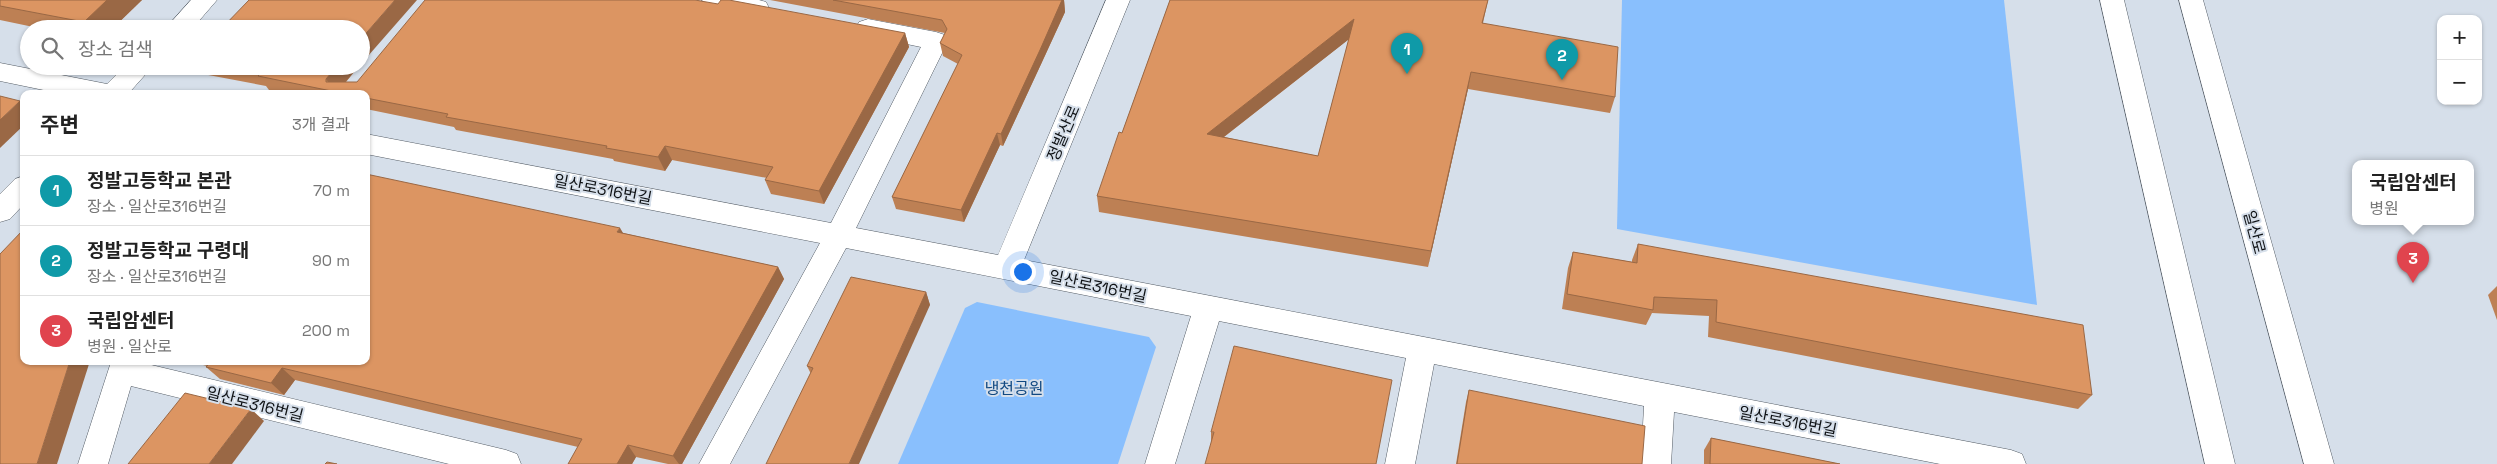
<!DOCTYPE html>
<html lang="ko">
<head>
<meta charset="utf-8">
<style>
  :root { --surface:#fff; --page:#f2f2f2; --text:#222; --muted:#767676; --line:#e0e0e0; --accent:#111827 }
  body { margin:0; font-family:"Space Grotesk","Noto Sans KR",sans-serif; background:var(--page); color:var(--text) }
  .controls { position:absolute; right:15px; top:15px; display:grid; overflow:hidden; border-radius:10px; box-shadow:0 1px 4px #0004 }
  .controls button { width:45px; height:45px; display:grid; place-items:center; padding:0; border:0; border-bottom:1px solid var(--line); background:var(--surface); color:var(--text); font:25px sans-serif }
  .you { position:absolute; left:1022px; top:271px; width:18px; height:18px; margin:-12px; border:4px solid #fff; border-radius:50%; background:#1a73e8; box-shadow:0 0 0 8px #1a73e833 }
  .badge { display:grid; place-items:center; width:32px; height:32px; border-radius:50%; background:var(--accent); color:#fff; font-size:16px; font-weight:700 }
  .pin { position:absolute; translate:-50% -41px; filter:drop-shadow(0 1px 2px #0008) }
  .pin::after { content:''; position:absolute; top:26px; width:18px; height:15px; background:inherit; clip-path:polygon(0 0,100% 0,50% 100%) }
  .popup { position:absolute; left:2352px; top:160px; width:122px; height:65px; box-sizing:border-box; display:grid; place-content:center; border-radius:10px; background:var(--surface); filter:drop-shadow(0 1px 4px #0005); font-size:16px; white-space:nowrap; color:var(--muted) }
  .popup b { font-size:19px; color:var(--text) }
  .popup::after { content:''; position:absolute; left:50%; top:100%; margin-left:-10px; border:10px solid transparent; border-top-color:var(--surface) }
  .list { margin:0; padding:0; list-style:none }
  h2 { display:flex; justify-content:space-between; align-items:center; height:65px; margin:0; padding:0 20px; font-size:21px }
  h2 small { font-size:16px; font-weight:400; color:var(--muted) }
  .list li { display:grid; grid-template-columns:32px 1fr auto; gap:15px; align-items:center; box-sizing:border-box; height:70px; padding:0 20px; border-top:1px solid var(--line) }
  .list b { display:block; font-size:19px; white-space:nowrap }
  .list p { margin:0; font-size:16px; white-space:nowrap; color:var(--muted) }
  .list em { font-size:16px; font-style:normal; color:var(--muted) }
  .icon { flex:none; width:28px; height:28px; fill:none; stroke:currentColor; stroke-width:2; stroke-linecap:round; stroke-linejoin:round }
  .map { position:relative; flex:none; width:2497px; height:464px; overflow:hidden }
  .search { position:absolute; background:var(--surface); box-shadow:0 1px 4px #0004; left:20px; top:20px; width:350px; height:55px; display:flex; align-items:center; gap:12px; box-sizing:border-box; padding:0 18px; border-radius:28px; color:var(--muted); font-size:19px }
  .panel { position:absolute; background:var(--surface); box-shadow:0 1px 4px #0004; left:20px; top:90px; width:350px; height:275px; border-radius:10px }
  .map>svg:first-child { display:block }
  .green { fill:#89bffd }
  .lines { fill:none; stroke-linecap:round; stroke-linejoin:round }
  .street-casing { stroke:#545c65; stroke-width:1 }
  .primary-casing { stroke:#545c65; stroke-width:1 }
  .street { fill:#fff; fill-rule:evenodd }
  .primary { fill:#fff; fill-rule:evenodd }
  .wall { fill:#bd8054; fill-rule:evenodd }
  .shaded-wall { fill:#9a6845 }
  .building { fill:#dc9562; stroke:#9a6845; fill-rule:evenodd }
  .labels { text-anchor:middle; stroke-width:4; stroke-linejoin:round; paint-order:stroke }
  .street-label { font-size:16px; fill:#0f1215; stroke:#d6dfea }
  .park-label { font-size:16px; fill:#114982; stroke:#d6dfea }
</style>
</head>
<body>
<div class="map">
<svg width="2497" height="464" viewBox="0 0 2497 464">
  <rect width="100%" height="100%" fill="#d6dfea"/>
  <g class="green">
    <polygon points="1622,0 2004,0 2037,305 1617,229"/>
    <polygon points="977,302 1149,337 1156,347 1118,464 898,464 965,308"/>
  </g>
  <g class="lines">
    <defs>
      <g id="street">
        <polygon points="191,0 217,0 192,29 165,29"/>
        <polygon points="702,0 759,0 766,2 769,8 766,14 757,16 706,6"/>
        <polygon points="1106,0 1130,0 1024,260 2011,450 2022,454 2026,464 1940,464 1674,412 1671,464 1641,464 1644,406 1434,364 1415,464 1385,464 1406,358 1219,321 1175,464 1145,464 1191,316 846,248 730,464 699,464 820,243 366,154 366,134 831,223 921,47 859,34 856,28 859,22 868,19 936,32 945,35 948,41 856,228 998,255"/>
        <polygon points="0,63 107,84 125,66 153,66 128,94 63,94 0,81"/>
        <polygon points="24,176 24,204 10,219 0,222 0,194 15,179"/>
        <polygon points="144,361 143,363 506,450 517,454 521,464 449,464 131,386 108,464 78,464 111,362"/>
      </g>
      <g id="primary">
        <polygon points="2100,0 2124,0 2235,464 2205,464"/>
        <polygon points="2179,0 2203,0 2334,464 2304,464"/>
      </g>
    </defs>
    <use href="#street" class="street-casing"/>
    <use href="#primary" class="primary-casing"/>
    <use href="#street" class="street"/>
    <use href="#primary" class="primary"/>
  </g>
  <g class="wall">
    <polygon points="0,0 142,0 112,29 43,29 0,20"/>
    <polygon points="770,0 1064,0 1065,12 1042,62 1003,146 1000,145 964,222 896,209 892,197 958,64 943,56 940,43 945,33"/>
    <path d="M1170 0H1488L1483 23 1615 97 1610 113 1468 89 1428 267 1099 212 1097 196 1122 133ZM1349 39 1318 156 1224 137Z"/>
    <polygon points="718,4 905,33 909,47 824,204 771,194 765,180 767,178 672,160 665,171 614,161 613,159 456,130 454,127 366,109 366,94 289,94 269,90 266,86 203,74 196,66 359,66 346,82 357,82"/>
    <polygon points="623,233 778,267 784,279 682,464 668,464 636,457 632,464 568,464 578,447 295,380 284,395 220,379 206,367 207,366 187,361 366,361"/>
    <polygon points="1638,244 2092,395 2078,409 1708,337 1709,316 1652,313 1646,325 1562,309 1568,268 1573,252 1632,262 1632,260"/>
    <polygon points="2497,286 2497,320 2488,295"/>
    <polygon points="926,292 930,305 811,374 807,366"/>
    <polygon points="1469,390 1642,464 1456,464 1466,402"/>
    <polygon points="1211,432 1377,464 1211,443"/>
    <polygon points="1711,438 1840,464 1704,464 1704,450"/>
  </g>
  <g class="shaded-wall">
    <polygon points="107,0 142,0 112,29 91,29 84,22"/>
    <polygon points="395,0 417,0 361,64 361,39"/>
    <polygon points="1057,0 1064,0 1065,12 1042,62 1003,146 1001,134"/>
    <polygon points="1354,19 1353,36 1207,150 1207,134"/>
    <polygon points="905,33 909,47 824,204 819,191"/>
    <polygon points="337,66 359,66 337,92 336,92 326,79"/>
    <polygon points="1471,72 1468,89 1428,267 1431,251"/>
    <polygon points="20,101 24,104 24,125 0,148 0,120"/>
    <polygon points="997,133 1000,145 964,222 961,210"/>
    <polygon points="665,146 672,160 665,171 658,157"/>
    <polygon points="620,228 628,241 617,232"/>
    <polygon points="778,267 784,279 682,464 679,464 673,456"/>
    <polygon points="926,292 930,305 859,464 849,464"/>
    <polygon points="70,361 90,361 57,464 37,464"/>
    <polygon points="282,368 295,380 284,395 271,383"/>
    <polygon points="251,409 264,421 232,464 209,464"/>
    <polygon points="628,445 636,457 632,464 617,464"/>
  </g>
  <g class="building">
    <polygon points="0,0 107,0 84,22 0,6"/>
    <polygon points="249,0 395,0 361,39 361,29 221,29"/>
    <polygon points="425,0 695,0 718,4 721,0 729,0 905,33 819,191 765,180 773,167 665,146 658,157 606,148 607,146 446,117 448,114 366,98 366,94 346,94 258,76 261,73 222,66 337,66 326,79 326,82 357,82"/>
    <polygon points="833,0 1062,0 1040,50 1001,134 997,133 961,210 892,197 962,55 940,43 947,29 942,20"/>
    <path d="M1170 0H1488L1482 23 1618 47 1615 97 1471 72 1431 251 1097 196 1119 132 1122 133ZM1354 19 1318 156 1207 134Z"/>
    <polygon points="0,96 20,101 0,120"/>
    <polygon points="366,174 620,228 617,232 778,267 673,456 628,445 617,464 568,464 582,439 282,368 271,383 206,367 211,361 366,361"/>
    <polygon points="24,229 24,361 70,361 37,464 0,464 0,254"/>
    <polygon points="1638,244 2083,325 2092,395 1716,322 1717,300 1654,297 1653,310 1567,294 1573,252 1637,263"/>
    <polygon points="851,277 926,292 849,464 766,464 813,368 807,366"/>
    <polygon points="1234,346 1392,380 1376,464 1205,464 1214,432 1211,432"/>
    <polygon points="1469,390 1645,426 1642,464 1457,464"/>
    <polygon points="185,393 251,409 209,464 128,464"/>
    <polygon points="1711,438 1840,464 1710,464"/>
    <polygon points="327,462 337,464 325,464"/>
  </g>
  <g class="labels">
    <g class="street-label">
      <text transform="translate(1063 133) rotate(-67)" y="6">정발산로</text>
      <text transform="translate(603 189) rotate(11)" y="6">일산로316번길</text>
      <text transform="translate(2255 232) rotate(75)" y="6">일산로</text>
      <text transform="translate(1098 286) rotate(12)" y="6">일산로316번길</text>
      <text transform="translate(255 404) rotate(14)" y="6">일산로316번길</text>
      <text transform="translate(1788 421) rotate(11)" y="6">일산로316번길</text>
    </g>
    <g class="park-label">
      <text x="1014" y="394">냉천공원</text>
    </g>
  </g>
</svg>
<div class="controls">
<button>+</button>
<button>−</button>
</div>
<div class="you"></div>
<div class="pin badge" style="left:1407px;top:74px;background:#0f9aa8">1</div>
<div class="pin badge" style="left:1562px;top:80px;background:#0f9aa8">2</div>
<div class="pin badge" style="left:2413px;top:283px;background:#e0444e">3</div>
<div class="popup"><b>국립암센터</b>병원</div>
<div class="search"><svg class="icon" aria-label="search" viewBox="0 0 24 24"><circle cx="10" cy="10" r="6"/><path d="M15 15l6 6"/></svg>장소 검색</div>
<section class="panel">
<h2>주변<small>3개 결과</small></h2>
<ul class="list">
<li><span class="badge" style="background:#0f9aa8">1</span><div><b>정발고등학교 본관</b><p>장소 · 일산로316번길</p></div><em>70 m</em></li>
<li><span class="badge" style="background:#0f9aa8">2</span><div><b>정발고등학교 구령대</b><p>장소 · 일산로316번길</p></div><em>90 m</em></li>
<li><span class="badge" style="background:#e0444e">3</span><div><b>국립암센터</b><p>병원 · 일산로</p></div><em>200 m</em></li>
</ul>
</section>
</div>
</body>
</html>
